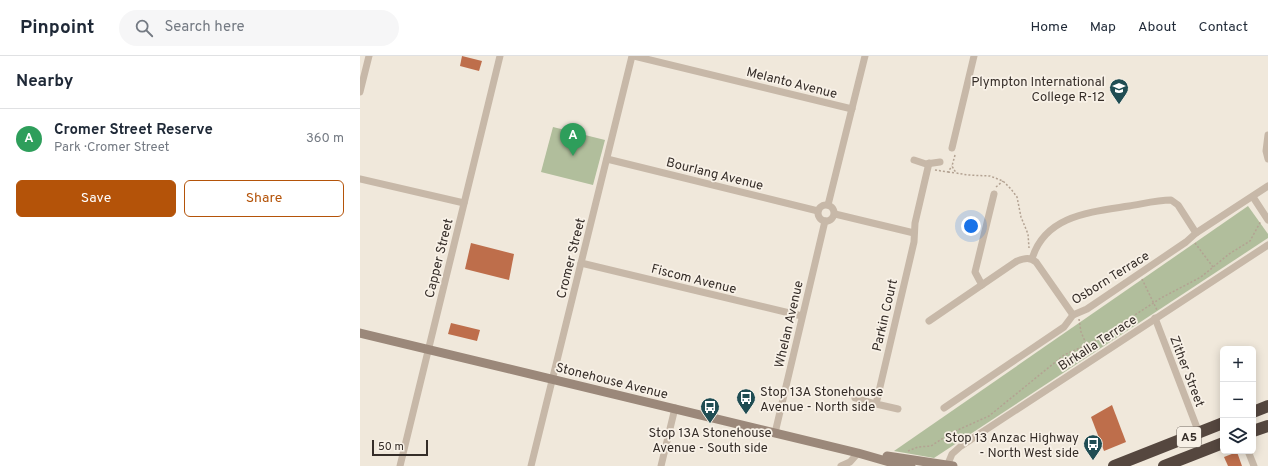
<!DOCTYPE html>
<html lang="en">
<head>
<meta charset="utf-8">
<style>
  :root { --surface:#fff; --page:#f6f6f7; --text:#1f2937; --muted:#747a83; --line:#e0e1e3; --accent:#b45309 }
  body { margin:0; font-family:Overpass,sans-serif; background:var(--page); color:var(--text) }
  .controls { position:absolute; right:12px; bottom:12px; display:grid; overflow:hidden; border-radius:6px; box-shadow:0 2px 10px #0003 }
  .controls button { width:36px; height:36px; display:grid; place-items:center; padding:0; border:0; border-bottom:1px solid var(--line); background:var(--surface); color:var(--text); font:20px sans-serif }
  .scale { position:absolute; left:12px; bottom:10px; width:56px; box-sizing:border-box; padding-left:4px; border:2px solid #352d28; border-top:0; font-size:11px; line-height:14px; white-space:nowrap; color:#352d28; -webkit-text-stroke:3px #f8f1e7; paint-order:stroke }
  .you { position:absolute; left:611px; top:170px; width:14px; height:14px; margin:-10px; border:3px solid #fff; border-radius:50%; background:#1a73e8; box-shadow:0 0 0 6px #1a73e833 }
  .badge { display:grid; place-items:center; width:26px; height:26px; border-radius:50%; background:var(--accent); color:#fff; font-size:13px; font-weight:700 }
  .pin { position:absolute; translate:-50% -33px; filter:drop-shadow(0 1px 2px #0008) }
  .pin::after { content:''; position:absolute; top:21px; width:14px; height:12px; background:inherit; clip-path:polygon(0 0,100% 0,50% 100%) }
  .list { margin:0; padding:0; list-style:none }
  h2 { display:flex; justify-content:space-between; align-items:center; height:52px; margin:0; padding:0 16px; font-size:17px }
  h2 small { font-size:13px; font-weight:400; color:var(--muted) }
  .list li { display:grid; grid-template-columns:26px 1fr auto; gap:12px; align-items:center; box-sizing:border-box; height:60px; padding:0 16px; border-top:1px solid var(--line) }
  .list b { display:block; font-size:15px; white-space:nowrap }
  .list p { margin:0; font-size:13px; white-space:nowrap; color:var(--muted) }
  .list em { font-size:13px; font-style:normal; color:var(--muted) }
  .actions { display:flex; gap:8px; padding:12px 16px }
  .actions a { flex:1; padding:9px 0; border:1px solid var(--accent); border-radius:6px; text-align:center; font-size:14px; color:var(--accent) }
  .actions .main { background:var(--accent); color:#fff }
  .icon { flex:none; width:22px; height:22px; fill:none; stroke:currentColor; stroke-width:2; stroke-linecap:round; stroke-linejoin:round }
  .map { position:relative; flex:none; width:908px; height:410px; overflow:hidden }
  header { display:flex; align-items:center; gap:24px; box-sizing:border-box; height:56px; padding:0 20px; background:var(--surface); border-bottom:1px solid var(--line) }
  header strong { font-size:19px }
  nav { display:flex; gap:22px; margin-inline-start:auto; font-size:14px }
  .search { width:280px; height:36px; background:var(--page); display:flex; align-items:center; gap:10px; box-sizing:border-box; padding:0 14px; border-radius:22px; color:var(--muted); font-size:15px }
  main { display:flex }
  aside { flex:1; background:var(--surface) }
  .map>svg:first-child { display:block }
  .green { fill:#b1be9c }
  .building { fill:#be6e4b }
  .lines { fill:none; stroke-linecap:round; stroke-linejoin:round }
  .path { stroke:#b3a292; stroke-width:1.5; stroke-dasharray:2 2; stroke-linecap:butt }
  .street { stroke:#c7b8a8; stroke-width:7 }
  .secondary { stroke:#9b887a; stroke-width:9 }
  .highway { stroke:#55473f; stroke-width:12 }
  .labels { text-anchor:middle; stroke-width:3.5; stroke-linejoin:round; paint-order:stroke }
  .shield { fill:#f8f1e7; stroke:#706861; stroke-width:1 }
  .shield-label { font-size:12px; font-weight:bold; fill:#352d28 }
  .poi-label { font-size:13px; fill:#352d28; stroke:#f8f1e7; text-anchor:end }
  .street-label { font-size:13px; fill:#352d28; stroke:#f8f1e7 }
</style>
</head>
<body>
<header>
<strong>Pinpoint</strong>
<div class="search"><svg class="icon" aria-label="search" viewBox="0 0 24 24"><circle cx="10" cy="10" r="6"/><path d="M15 15l6 6"/></svg>Search here</div>
<nav><a>Home</a><a>Map</a><a>About</a><a>Contact</a></nav>
</header>
<main>
<aside>
<h2>Nearby<small></small></h2>
<ul class="list">
<li><span class="badge" style="background:#2e9e5b">A</span><div><b>Cromer Street Reserve</b><p>Park · Cromer Street</p></div><em>360 m</em></li>
</ul>
<div class="actions"><a class="main">Save</a><a>Share</a></div>
</aside>
<div class="map">
<svg width="908" height="410" viewBox="0 0 908 410">
  <rect width="100%" height="100%" fill="#f0e8db"/>
  <g class="green">
    <polygon points="193,71 245,84 233,129 181,116"/>
    <polygon points="888,150 908,178 908,182 574,402 534,395"/>
  </g>
  <g class="building">
    <polygon points="102,0 122,5 119,15 100,10"/>
    <polygon points="111,187 154,198 149,224 105,213"/>
    <polygon points="91,267 120,274 117,285 88,278"/>
    <polygon points="752,349 766,386 744,395 731,361"/>
    <polygon points="877,396 882,410 868,410 864,401"/>
  </g>
  <g class="lines">
    <g class="path">
      <polyline points="595,99 592,110 596,117 608,119 630,120 643,125 651,133 657,141 661,161 668,178 669,192"/>
      <polyline points="575,114 588,116 592,110"/>
      <polyline points="588,116 596,117"/>
      <polyline points="636,131 643,125"/>
      <polyline points="835,187 853,211"/>
      <polyline points="782,223 797,254"/>
      <polyline points="719,263 721,276 730,297"/>
      <polyline points="548,395 558,391 571,390 591,377 629,360 704,299 733,286 801,242 841,221 869,198 890,185 901,165"/>
    </g>
    <g class="street">
      <polyline points="274,0 492,53"/>
      <polyline points="0,36 9,0"/>
      <polyline points="908,79 906,95 908,103"/>
      <polyline points="592,92 614,0"/>
      <polyline points="247,103 458,155"/>
      <polyline points="554,104 566,108 580,106"/>
      <polyline points="0,123 104,147"/>
      <polyline points="893,141 908,164"/>
      <circle cx="466" cy="157" r="8"/>
      <polyline points="468,149 505,0"/>
      <polyline points="475,158 554,177"/>
      <path d="M672 203C685 159 731 156 769 150 782 148 797 144 811 144L818 149 836 177"/>
      <polyline points="221,207 442,260"/>
      <polyline points="622,229 615,216 634,138"/>
      <polyline points="795,262 839,377"/>
      <path d="M569 265 657 205C665 202 670 201 676 206L713 259"/>
      <polyline points="495,342 516,348"/>
      <polyline points="584,352 704,271 713,259 727,253 826,186 836,177 908,130"/>
      <polyline points="538,353 516,348 554,186 555,167 569,107"/>
      <polyline points="415,377 465,165"/>
      <polyline points="888,395 894,410"/>
      <polyline points="40,410 140,0"/>
      <polyline points="171,410 272,0"/>
      <polyline points="301,410 315,352"/>
      <polyline points="481,410 490,406 498,397"/>
      <polyline points="587,410 592,398 601,390 908,189"/>
    </g>
    <g class="secondary">
      <polyline points="0,277 498,397 533,407 551,410"/>
      <polyline points="527,400 593,410"/>
    </g>
    <g class="highway">
      <polyline points="893,356 908,350"/>
      <polyline points="893,375 908,370"/>
      <polyline points="754,410 863,367"/>
      <polyline points="804,410 863,387"/>
    </g>
  </g>
  <defs>
    <symbol id="school-pin" viewBox="-11 -11 22 30"><path d="M0 17L-7.5 6A9.5 9.5 0 1 1 7.5 6Z" fill="#204d53" stroke="#f8f1e7"/><path d="M0-5L7-2L0 1L-7-2ZM-4 1L0 2.5L4 1V4Q0 6-4 4Z" fill="#fff"/></symbol>
    <symbol id="bus-pin" viewBox="-11 -11 22 30"><path d="M0 17L-7.5 6A9.5 9.5 0 1 1 7.5 6Z" fill="#204d53" stroke="#f8f1e7"/><path d="M-5-6H5V4H4V6H2V4H-2V6H-4V4H-5ZM-3.5-4V0h7V-4ZM-3.5 1.2v1.5H-2V1.2ZM2 1.2v1.5H3.5V1.2Z" fill="#fff"/></symbol>
  </defs>
  <g fill-rule="evenodd">
    <use href="#school-pin" x="748" y="21" width="22" height="30"/>
    <use href="#bus-pin" x="375" y="331" width="22" height="30"/>
    <use href="#bus-pin" x="339" y="340" width="22" height="30"/>
    <use href="#bus-pin" x="722" y="377" width="22" height="30"/>
  </g>
  <g class="labels">
    <rect class="shield" x="817" y="371" width="24" height="20" rx="3"/>
    <g class="shield-label">
      <text x="829" y="385">A5</text>
    </g>
    <g class="poi-label">
      <text x="745" y="30">Plympton International<tspan x="745" dy="15">College R-12</tspan></text>
      <text x="400" y="340" text-anchor="start">Stop 13A Stonehouse<tspan x="400" dy="15">Avenue - North side</tspan></text>
      <text x="350" y="381" text-anchor="middle">Stop 13A Stonehouse<tspan x="350" dy="15">Avenue - South side</tspan></text>
      <text x="719" y="386">Stop 13 Anzac Highway<tspan x="719" dy="15">- North West side</tspan></text>
    </g>
    <g class="street-label">
      <text transform="translate(432 26) rotate(14)" y="5">Melanto Avenue</text>
      <text transform="translate(355 117) rotate(14)" y="5">Bourlang Avenue</text>
      <text transform="translate(78 202) rotate(-76)" y="5">Capper Street</text>
      <text transform="translate(210 202) rotate(-76)" y="5">Cromer Street</text>
      <text transform="translate(750 221) rotate(-32)" y="5">Osborn Terrace</text>
      <text transform="translate(334 222) rotate(14)" y="5">Fiscom Avenue</text>
      <text transform="translate(524 259) rotate(-77)" y="5">Parkin Court</text>
      <text transform="translate(428 268) rotate(-77)" y="5">Whelan Avenue</text>
      <text transform="translate(737 286) rotate(-33)" y="5">Birkalla Terrace</text>
      <text transform="translate(828 315) rotate(69)" y="5">Zither Street</text>
      <text transform="translate(252 324) rotate(14)" y="5">Stonehouse Avenue</text>
    </g>
  </g>
</svg>
<div class="controls">
<button>+</button>
<button>−</button>
<button><svg class="icon" aria-label="layers" viewBox="0 0 24 24"><path d="M12 4l9 5-9 5-9-5zM3 14l9 5 9-5"/></svg></button>
</div>
<div class="scale">50 m</div>
<div class="you"></div>
<div class="pin badge" style="left:213px;top:100px;background:#2e9e5b">A</div>
</div>
</main>
</body>
</html>
